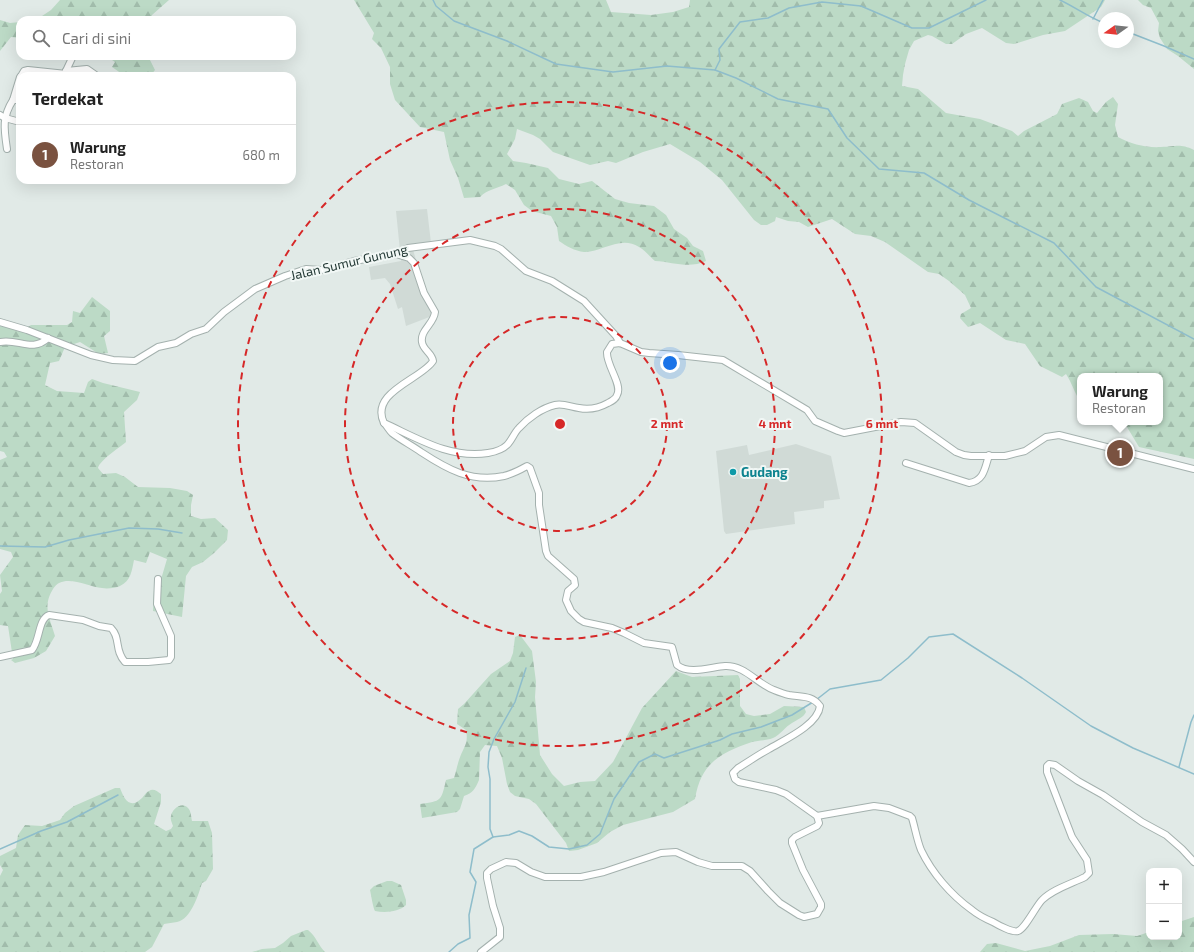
<!DOCTYPE html>
<html lang="id">
<head>
<meta charset="utf-8">
<style>
  :root { --surface:#fff; --page:#f6f6f6; --text:#222; --muted:#767676; --line:#e0e0e0; --accent:#7a5240 }
  body { margin:0; font-family:"Exo 2",sans-serif; background:var(--page); color:var(--text) }
  .controls { position:absolute; right:12px; bottom:12px; display:grid; overflow:hidden; border-radius:8px; box-shadow:0 4px 16px #0002 }
  .controls button { width:36px; height:36px; display:grid; place-items:center; padding:0; border:0; border-bottom:1px solid var(--line); background:var(--surface); color:var(--text); font:20px sans-serif }
  .compass { position:absolute; left:1098px; top:12px; width:36px; height:36px; border-radius:50%; background:var(--surface); box-shadow:0 4px 16px #0002; rotate:255deg }
  .you { position:absolute; left:670px; top:363px; width:14px; height:14px; margin:-10px; border:3px solid #fff; border-radius:50%; background:#1a73e8; box-shadow:0 0 0 6px #1a73e833 }
  .badge { display:grid; place-items:center; width:26px; height:26px; border-radius:50%; background:var(--accent); color:#fff; font-size:13px; font-weight:700 }
  .pin { position:absolute; translate:-50% -50%; border:2px solid #fff; box-shadow:0 1px 4px #0006 }
  .popup { position:absolute; left:1077px; top:373px; width:86px; height:52px; box-sizing:border-box; display:grid; place-content:center; border-radius:8px; background:var(--surface); filter:drop-shadow(0 1px 3px #0005); font-size:13px; white-space:nowrap; color:var(--muted) }
  .popup b { font-size:15px; color:var(--text) }
  .popup::after { content:''; position:absolute; left:50%; top:100%; margin-left:-8px; border:8px solid transparent; border-top-color:var(--surface) }
  .list { margin:0; padding:0; list-style:none }
  h2 { display:flex; justify-content:space-between; align-items:center; height:52px; margin:0; padding:0 16px; font-size:17px }
  h2 small { font-size:13px; font-weight:400; color:var(--muted) }
  .list li { display:grid; grid-template-columns:26px 1fr auto; gap:12px; align-items:center; box-sizing:border-box; height:60px; padding:0 16px; border-top:1px solid var(--line) }
  .list b { display:block; font-size:15px; white-space:nowrap }
  .list p { margin:0; font-size:13px; white-space:nowrap; color:var(--muted) }
  .list em { font-size:13px; font-style:normal; color:var(--muted) }
  .icon { flex:none; width:22px; height:22px; fill:none; stroke:currentColor; stroke-width:2; stroke-linecap:round; stroke-linejoin:round }
  .map { position:relative; flex:none; width:1194px; height:952px; overflow:hidden }
  .search { position:absolute; background:var(--surface); box-shadow:0 4px 16px #0002; left:16px; top:16px; width:280px; height:44px; display:flex; align-items:center; gap:10px; box-sizing:border-box; padding:0 14px; border-radius:12px; color:var(--muted); font-size:15px }
  .panel { position:absolute; background:var(--surface); box-shadow:0 4px 16px #0002; left:16px; top:72px; width:280px; height:112px; border-radius:12px }
  .map>svg:first-child { display:block }
  .built { fill:#d0dad6 }
  .forest { fill:url(#forest-firs) }
  .lines { fill:none; stroke-linecap:round; stroke-linejoin:round }
  .stream { stroke:#8ebdcb; stroke-width:1.5 }
  .minor-casing { stroke:#a4b1ae; stroke-width:8 }
  .minor { stroke:#fff; stroke-width:6 }
  .ring { fill:none; stroke:#d62828; stroke-width:2; stroke-dasharray:7 5 }
  .culture-dot { fill:#0f9aa8; stroke:#f1f7f5; stroke-width:1.5 }
  .labels { text-anchor:middle; stroke-width:4; stroke-linejoin:round; paint-order:stroke }
  .street-label { font-size:13px; fill:#233935; stroke:#f1f7f5 }
  .culture-label { font-size:13px; font-weight:bold; fill:#0d838f; stroke:#f1f7f5; text-anchor:start }
  .centre { fill:#d62828; stroke:#f1f7f5; stroke-width:2 }
  .ring-label { font-size:12px; text-anchor:middle; font-weight:bold; fill:#d62828; stroke:#f1f7f5; stroke-width:4; stroke-linejoin:round; paint-order:stroke }
</style>
</head>
<body>
<div class="map">
<svg width="1194" height="952" viewBox="0 0 1194 952">
  <defs>
    <pattern id="forest-firs" width="22" height="20" patternUnits="userSpaceOnUse"><rect width="22" height="20" fill="#bcdac6"/><path d="M5 1l3.5 6h-7zM16 11l3.5 6h-7z" fill="#a1bcab"/></pattern>
  </defs>
  <rect width="100%" height="100%" fill="#e1eae7"/>
  <g class="built">
    <polygon points="427,209 431,243 412,246 432,316 406,326 402,307 398,309 390,284 385,278 371,280 369,267 401,261 396,211"/>
    <polygon points="796,444 831,456 840,499 824,501 824,508 794,512 795,524 726,534 724,531 716,451 747,445 749,455"/>
  </g>
  <g class="forest">
    <polygon points="60,0 169,0 152,15 150,20 36,20 51,10"/>
    <path d="M354 0H606L611 12 651 15 673 12 689 7 690 0H1105L1101 7 1065 31 1043 35 1014 44 1006 43 982 28 966 34 952 44H946L932 36 928 35 914 41 909 50 905 64 903 75 902 86 918 89 946 113 980 119 1012 131 1018 136 1024 131 1057 114 1062 104 1079 98 1088 102 1093 111 1097 113 1106 102 1113 97 1118 104 1115 125 1118 137C1131 144 1146 148 1161 147 1176 147 1179 143 1194 150V459L1139 447 1127 427 1118 422H1160V376H1080V401C1074 392 1072 383 1066 374L1062 377 1040 366 1025 344 1006 340 980 323 968 327 960 318 961 314 971 308 965 295 949 281 939 274 928 272 885 242 871 236 855 234 832 219 808 227 799 222 788 221 776 217 775 221 767 225H761L754 220 722 180 700 162 670 144 643 152 616 163 608 161 590 165 553 152 540 139 533 135 517 129 515 139 507 154 513 161 526 163 548 168 559 179 579 184 592 181 615 199 629 203 654 206 666 215 674 229 687 238 693 246 703 251 706 261C689 269 673 262 655 261 650 257 645 250 639 247 620 235 601 253 584 252 575 251 566 246 559 241L557 227 551 216 532 211 524 205 515 190 506 184C496 189 488 189 480 197L464 198 458 178 450 160 444 132 420 127 395 100 390 84V67L381 48 372 39 374 33Z"/>
    <polygon points="1138,0 1194,0 1194,69 1178,56 1167,49 1160,38 1158,31 1159,23 1151,8 1143,5"/>
    <polygon points="0,20 10,23 20,22 20,38 11,37 0,51"/>
    <polygon points="106,56 148,56 155,70 150,76 125,76 112,67 115,62"/>
    <path d="M92 297 110 311V331L104 336 108 353 99 354 80 342 65 347 59 361 50 363 45 385 57 391 84 393 88 382 92 379 103 383 140 392 137 400 124 412 126 442C119 448 100 460 98 468L103 474 116 473 125 477 138 487 170 488 187 491 193 495 191 505V516L201 519 215 518 228 530 227 540 214 553 203 562 192 567 186 576 182 617 153 611 154 590 162 576 167 559 150 552 146 563 134 560C132 570 131 581 120 586 116 588 107 589 102 588 88 587 63 572 53 589 42 607 50 618 55 636L46 651 34 658 15 663 11 660 13 659 8 626 0 625V594L2 591 0 575 13 557 11 552 0 549V460L7 457 4 452 0 451V326L22 331 31 325H67L72 322 73 311 80 313Z"/>
    <path d="M520 635 532 651 536 682 535 697 540 755 552 774 564 786 580 782 595 781 613 762 642 708 676 671 692 677 738 675 740 679V706L746 714 754 716 770 714 784 706 804 707 806 712C803 718 798 719 792 723 785 727 780 735 773 738 766 741 758 740 752 742 720 753 701 763 695 799L673 812 623 825 610 832 597 843 578 850 569 851 566 843 536 804 529 799 515 796 510 792 507 784 502 758 497 746 485 745 480 752 479 780C475 789 473 793 464 796L460 809 457 812 422 818 420 804C442 801 441 801 446 780L454 778C456 772 457 766 459 760 463 747 469 744 466 730L457 724 458 709 464 704 491 674 510 661 513 653 515 637Z"/>
    <path d="M115 788H120C124 799 130 810 142 798 144 796 146 792 149 791 153 788 157 791 161 794V802L154 824 166 831 171 829 173 826C172 823 170 819 171 816 172 809 182 801 188 808 191 811 191 816 192 821H208L212 833 213 869 206 881 202 883C198 896 191 919 177 922 173 923 168 923 164 924L152 947 145 952H0V876L3 870 0 865V856L16 848 18 835 25 825 42 826 60 820 65 813 74 806Z"/>
    <path d="M387 881H392L401 885 406 900V905C399 912 385 913 375 911 373 908 371 894 370 890L374 886Z"/>
    <polygon points="1194,917 1194,952 980,952 987,944 996,943 1025,951 1050,946 1079,935 1113,934 1137,936 1149,932 1149,937 1179,937 1179,922"/>
    <path d="M306 930H308C316 936 318 945 325 952H252L262 949 275 948 283 943 291 936Z"/>
  </g>
  <g class="lines">
    <g class="stream">
      <polyline points="433,0 436,6 454,21 507,41 556,64 613,72 667,66 715,70 736,78 778,99 828,109 847,138 879,169 924,173 969,200 1054,243 1096,287 1194,339"/>
      <path d="M1060 0C1075 7 1088 17 1104 23"/>
      <polyline points="1093,19 1103,0"/>
      <polyline points="1128,32 1164,46 1194,59"/>
      <polyline points="715,70 720,60 719,49 740,22 768,18 789,8 822,2 861,6 912,28 929,28 986,0"/>
      <polyline points="0,546 45,547 69,540 129,528 158,529 182,533"/>
      <polyline points="816,700 830,689 881,680 908,658 929,637 953,634 1022,678 1091,726 1133,748 1194,774"/>
      <polyline points="1179,767 1191,722 1194,715"/>
      <polyline points="493,837 490,829 490,779 488,767 489,752 494,739 515,702 526,668"/>
      <polyline points="0,849 41,831 67,822 118,795"/>
      <polyline points="449,952 458,944 470,938 469,915 476,882 470,872 474,849 493,837 509,835 519,831 532,836 549,847 569,849 587,845 600,834 614,799 639,762 655,754 664,758 720,740 732,734 761,727 792,715 813,702"/>
    </g>
    <defs>
      <g id="minor">
        <polyline points="66,71 87,69 97,76"/>
        <polyline points="65,73 73,56"/>
        <polyline points="21,76 24,71 28,70 76,75 80,76"/>
        <polyline points="13,100 20,77"/>
        <polyline points="0,115 5,118 20,122"/>
        <path d="M7 149C4 129 2 117 13 100H20"/>
        <path d="M396 254 409 258 414 263 424 293 435 312C434 324 420 330 422 342 423 350 432 353 433 361 422 379 369 392 384 423 417 438 450 459 488 453 494 452 502 450 507 445 512 440 514 433 519 428 528 418 542 408 555 405 563 403 571 407 579 408 589 410 599 408 608 403 612 401 616 399 617 395 623 385 606 365 607 352L612 344 620 343 641 352 649 353 678 355 723 360 802 407 807 410 815 421 838 431 844 433 901 422 915 423 956 452 964 455 971 456H1005L1025 451 1046 437 1059 435 1194 469"/>
        <polyline points="0,322 27,330 91,355 113,360 135,361 158,347 176,343 191,334 206,329 224,312 255,289 285,276 306,269 321,270 354,261 396,254 408,248 470,240 495,246 501,249 526,271 552,281 584,301 616,336 620,343"/>
        <path d="M0 342C18 338 32 353 48 338"/>
        <path d="M384 423C387 426 389 430 392 433 401 440 411 445 421 452 447 469 471 483 504 476 512 474 520 470 527 466L530 468 539 493V505L546 551 548 556 574 579 575 585 568 591 566 600 571 611 579 619 584 622 612 628 624 633 644 643 672 647 677 665C689 675 711 667 725 666 745 665 757 684 774 690 779 692 784 694 789 695 801 697 812 695 820 706 818 725 784 740 769 749 758 755 748 762 738 768L733 773 735 779 739 782 776 790 786 794 817 816 819 823 817 826 795 837 792 840V843L803 870 821 904V907L817 914 804 917 799 915 780 903 768 891 750 871 742 866H712L698 862 676 852 661 853 604 872 581 877H545L531 872 516 863 506 862 491 869 487 873V878L493 906 500 928V937L481 952"/>
        <path d="M906 463 969 483C984 481 985 468 989 455"/>
        <path d="M0 657 32 650C40 641 38 619 49 615L83 620 99 626 111 628C121 638 114 650 125 662H148L169 660 171 657V636L157 604 158 579"/>
        <path d="M817 816 874 806 889 808 910 816 912 818C915 828 917 840 921 850 932 873 951 895 972 910 978 915 986 919 993 922 998 925 1013 933 1018 931 1025 929 1036 906 1042 900 1053 889 1071 884 1085 877L1089 873 1087 860 1072 837 1047 772V766L1049 764 1055 765 1078 781 1103 795 1142 822 1166 835 1182 849 1194 862"/>
      </g>
    </defs>
    <use href="#minor" class="minor-casing"/>
    <use href="#minor" class="minor"/>
  </g>
  <g class="ring">
    <circle cx="560" cy="424" r="107"/>
    <circle cx="560" cy="424" r="215"/>
    <circle cx="560" cy="424" r="322"/>
  </g>
  <circle class="culture-dot" cx="733" cy="472" r="4"/>
  <g class="labels">
    <g class="street-label">
      <text transform="translate(349 262) rotate(-13)" y="5">Jalan Sumur Gunung</text>
    </g>
    <g class="culture-label">
      <text x="741" y="477">Gudang</text>
    </g>
  </g>
  <circle cx="560" cy="424" r="6" class="centre"/>
  <g class="ring-label">
    <text x="667" y="428">2 mnt</text>
    <text x="775" y="428">4 mnt</text>
    <text x="882" y="428">6 mnt</text>
  </g>
</svg>
<div class="controls">
<button>+</button>
<button>−</button>
</div>
<svg class="compass" viewBox="-18 -18 36 36"><path d="M0-13l5 13h-10z" fill="#e53935"/><path d="M0 13l5-13h-10z" fill="#767676"/></svg>
<div class="you"></div>
<div class="pin badge" style="left:1120px;top:453px">1</div>
<div class="popup"><b>Warung</b>Restoran</div>
<div class="search"><svg class="icon" aria-label="search" viewBox="0 0 24 24"><circle cx="10" cy="10" r="6"/><path d="M15 15l6 6"/></svg>Cari di sini</div>
<section class="panel">
<h2>Terdekat<small></small></h2>
<ul class="list">
<li><span class="badge">1</span><div><b>Warung</b><p>Restoran</p></div><em>680 m</em></li>
</ul>
</section>
</div>
</body>
</html>
